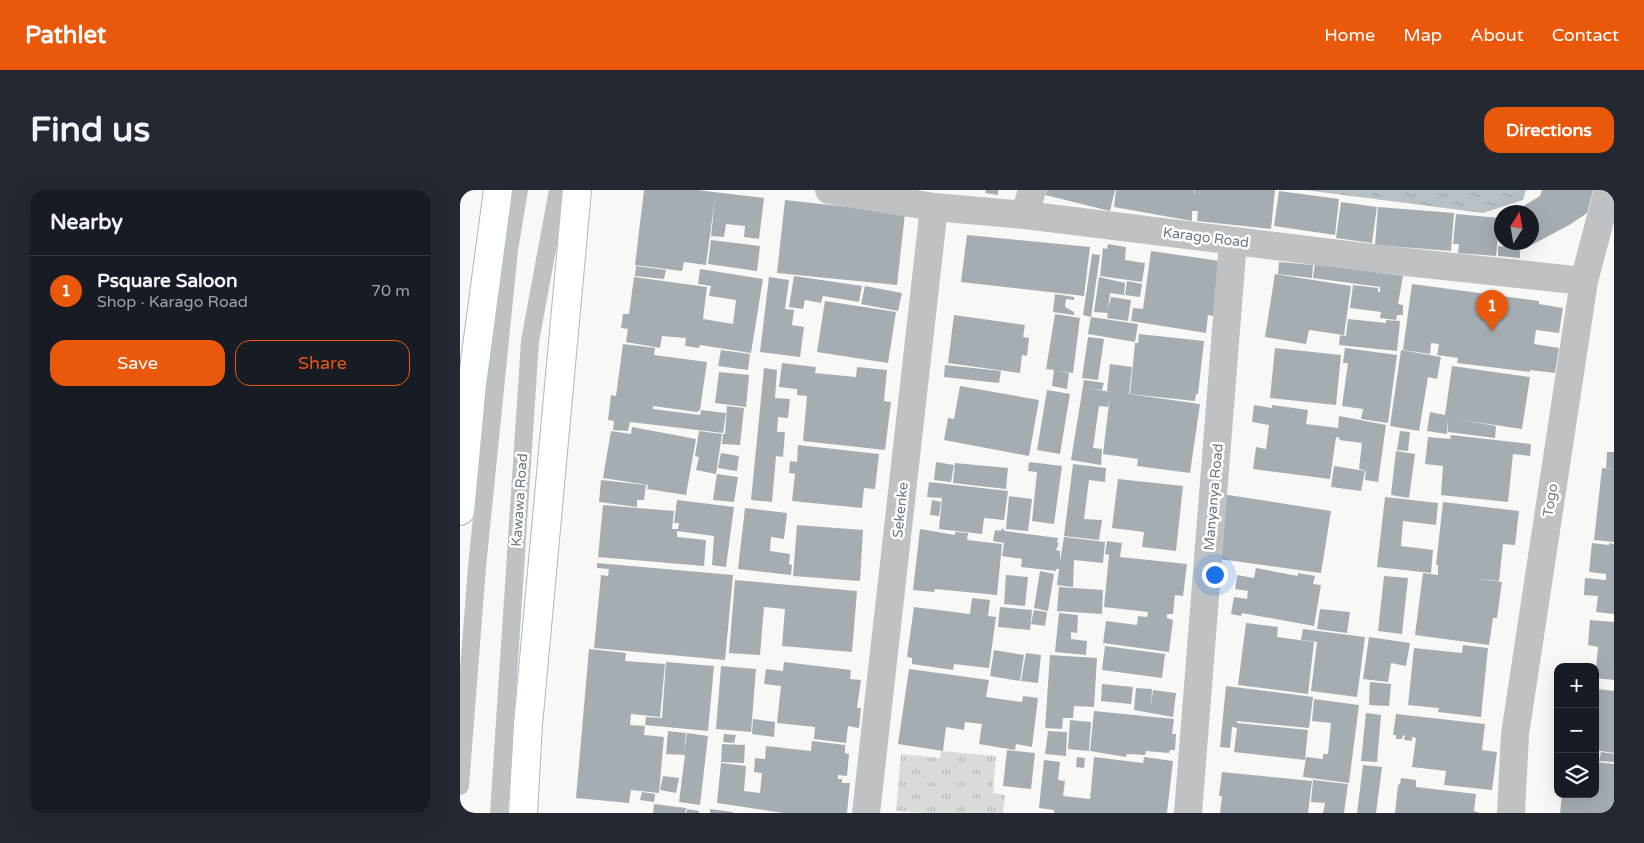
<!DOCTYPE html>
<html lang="en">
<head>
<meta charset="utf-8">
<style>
  :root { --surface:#171b24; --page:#242831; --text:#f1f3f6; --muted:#9ea1a6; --line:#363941; --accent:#ea580c }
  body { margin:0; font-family:"Varela Round",sans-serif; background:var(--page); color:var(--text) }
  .controls { position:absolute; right:15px; bottom:15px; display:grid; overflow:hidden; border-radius:10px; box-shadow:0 5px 20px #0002 }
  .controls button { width:45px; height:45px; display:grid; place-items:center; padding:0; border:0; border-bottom:1px solid var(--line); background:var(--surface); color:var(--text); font:25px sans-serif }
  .compass { position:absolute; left:1034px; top:15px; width:45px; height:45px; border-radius:50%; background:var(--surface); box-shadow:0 5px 20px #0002; rotate:11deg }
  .you { position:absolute; left:754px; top:384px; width:18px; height:18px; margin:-12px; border:4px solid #fff; border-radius:50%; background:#1a73e8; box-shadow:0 0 0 8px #1a73e833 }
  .badge { display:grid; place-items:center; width:32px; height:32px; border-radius:50%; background:var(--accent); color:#fff; font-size:16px; font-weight:700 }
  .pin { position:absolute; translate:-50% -41px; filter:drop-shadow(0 1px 2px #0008) }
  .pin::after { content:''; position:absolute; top:26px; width:18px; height:15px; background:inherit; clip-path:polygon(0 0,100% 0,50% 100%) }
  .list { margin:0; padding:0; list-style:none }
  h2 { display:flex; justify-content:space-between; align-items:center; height:65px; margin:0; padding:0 20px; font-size:21px }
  h2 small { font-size:16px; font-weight:400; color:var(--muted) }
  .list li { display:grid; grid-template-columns:32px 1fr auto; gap:15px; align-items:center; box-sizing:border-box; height:70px; padding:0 20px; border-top:1px solid var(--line) }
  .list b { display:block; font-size:19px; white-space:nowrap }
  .list p { margin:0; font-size:16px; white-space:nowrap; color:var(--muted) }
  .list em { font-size:16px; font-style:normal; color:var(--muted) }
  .actions { display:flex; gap:10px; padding:15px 20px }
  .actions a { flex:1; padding:11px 0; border:1px solid var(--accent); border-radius:15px; text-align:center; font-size:18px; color:var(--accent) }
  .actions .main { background:var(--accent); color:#fff }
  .icon { flex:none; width:28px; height:28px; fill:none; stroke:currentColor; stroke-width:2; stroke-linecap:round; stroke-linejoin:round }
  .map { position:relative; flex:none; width:1154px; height:623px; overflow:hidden; border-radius:15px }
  header { display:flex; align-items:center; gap:30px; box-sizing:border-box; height:70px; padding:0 25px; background:var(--accent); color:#fff }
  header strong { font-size:24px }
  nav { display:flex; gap:28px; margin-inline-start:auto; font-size:18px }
  .intro { display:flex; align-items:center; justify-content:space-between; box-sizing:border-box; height:120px; padding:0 30px }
  h1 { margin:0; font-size:35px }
  .button { padding:12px 22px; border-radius:15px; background:var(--accent); color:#fff; font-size:18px; font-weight:700 }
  main { display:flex; gap:30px; padding:0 30px }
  aside { flex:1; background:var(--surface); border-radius:15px; box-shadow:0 5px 20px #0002 }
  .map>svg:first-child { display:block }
  .grass { fill:url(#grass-tufts) }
  .water { fill:url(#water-ripples) }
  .building { fill:#a6adb2 }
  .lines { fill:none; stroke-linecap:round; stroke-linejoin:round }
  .primary-casing { stroke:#b2b6b9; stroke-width:30 }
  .service { stroke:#bec2c5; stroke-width:18 }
  .minor { stroke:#bec2c5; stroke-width:28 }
  .primary { stroke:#fff; stroke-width:28 }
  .labels { text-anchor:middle; stroke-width:5; stroke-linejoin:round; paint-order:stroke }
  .street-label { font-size:14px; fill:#6b7883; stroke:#fff }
</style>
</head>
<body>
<header>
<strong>Pathlet</strong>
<nav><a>Home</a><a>Map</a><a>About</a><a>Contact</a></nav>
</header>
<div class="intro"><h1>Find us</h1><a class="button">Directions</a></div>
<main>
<aside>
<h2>Nearby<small></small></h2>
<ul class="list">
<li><span class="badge">1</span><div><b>Psquare Saloon</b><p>Shop · Karago Road</p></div><em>70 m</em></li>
</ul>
<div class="actions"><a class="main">Save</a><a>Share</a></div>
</aside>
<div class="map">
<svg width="1154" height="623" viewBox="0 0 1154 623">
  <defs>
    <pattern id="grass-tufts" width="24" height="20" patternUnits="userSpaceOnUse" patternTransform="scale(1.25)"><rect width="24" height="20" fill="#d8dcd6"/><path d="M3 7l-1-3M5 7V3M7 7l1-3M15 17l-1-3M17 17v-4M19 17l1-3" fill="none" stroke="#b3b7b3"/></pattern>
    <pattern id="water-ripples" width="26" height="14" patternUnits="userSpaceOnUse" patternTransform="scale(1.25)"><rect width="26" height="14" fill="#b7c1c5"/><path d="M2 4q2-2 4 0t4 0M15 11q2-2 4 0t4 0" fill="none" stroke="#99a2a5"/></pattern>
  </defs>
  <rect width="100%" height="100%" fill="#f8f8f6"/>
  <polygon class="grass" points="481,561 536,566 533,603 545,605 543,623 462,623 436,621 441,564 480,568"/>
  <polygon class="water" points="845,0 1066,0 1063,10 1023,23"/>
  <g class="building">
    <polygon points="184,0 237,0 304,8 299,49 284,47 285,36 266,34 264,47 251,46 255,7 246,75 224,72 222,81 175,75"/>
    <polygon points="526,0 538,0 538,5 525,3"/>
    <polygon points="587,0 655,0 650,21 585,5"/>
    <polygon points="656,0 734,0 735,6 735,0 815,0 811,39 737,31 738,21 732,21 732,31 654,17"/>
    <polygon points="1082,0 1133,0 1127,23 1111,34 1066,58 1064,52 1072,52 1072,22 1054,22 1080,6"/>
    <polygon points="819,1 879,9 875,45 814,36"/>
    <polygon points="325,10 445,23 437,95 317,83"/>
    <polygon points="881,12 917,17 912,53 876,48"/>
    <polygon points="918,17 994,23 991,61 915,55"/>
    <polygon points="996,24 1040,28 1036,66 998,63 999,54 993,54"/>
    <polygon points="507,45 630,57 624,106 501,92"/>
    <polygon points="251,50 300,56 297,81 248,74"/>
    <polygon points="648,54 666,57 665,70 685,73 682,92 640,86 643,58 647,59"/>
    <polygon points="1038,56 1060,58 1060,68 1038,66"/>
    <polygon points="691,61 767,72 758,127 748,125 746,143 671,131 673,118 683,119"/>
    <polygon points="632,64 640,65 631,127 623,125"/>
    <polygon points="819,72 853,75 852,88 818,84"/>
    <polygon points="855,74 943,86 938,114 943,115 943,125 937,125 936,130 920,128 921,122 890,118 893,95 918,98 918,102 920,102 920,97 853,88"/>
    <polygon points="176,76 206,80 204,89 175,86"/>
    <polygon points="240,79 303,89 291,163 240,155 239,158 225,156 226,148 202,146 200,158 166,152 168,139 161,138 163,124 169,124 174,87 247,97 243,129 273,134 276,110 249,106 251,96 238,94"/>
    <polygon points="815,84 891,96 884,145 849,140 846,154 805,147"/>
    <polygon points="334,86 402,96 399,112 363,106 361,113 345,110 343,119 329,117"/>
    <polygon points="309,87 329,90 325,119 334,120 332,135 344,137 340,167 300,162"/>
    <polygon points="639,87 665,93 664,105 650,103 648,119 651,107 671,110 668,131 647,128 648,123 634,122"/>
    <polygon points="667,91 682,94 680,107 665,105"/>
    <polygon points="952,94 1079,111 1079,114 1103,118 1099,143 1076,140 1074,154 1099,158 1095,183 1070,180 1070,182 997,173 998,168 977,165 979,154 971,153 970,164 943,160"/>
    <polygon points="405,96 442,103 438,121 401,114"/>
    <polygon points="595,104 614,107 614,110 606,109 605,117 614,122 614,125 593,122"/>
    <polygon points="365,111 436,122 428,173 357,162"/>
    <polygon points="595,124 620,128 613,183 598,181 609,183 607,199 592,196 594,180 586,179"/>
    <polygon points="494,125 565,135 563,147 569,148 567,166 562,165 560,183 488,173"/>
    <polygon points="631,127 678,134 675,152 628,144"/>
    <polygon points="888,129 926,133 926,130 940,131 937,161 879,155 880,145 886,146"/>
    <polygon points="679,144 744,151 738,204 736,204 735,211 670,204 675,153 678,153"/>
    <polygon points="628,147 644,149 638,190 622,188"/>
    <polygon points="163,154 195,158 194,165 247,172 240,220 237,222 193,216 193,219 240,225 241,220 266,223 263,243 170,232 168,241 153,240 154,231 148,230 151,205 156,206"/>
    <polygon points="815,158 881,165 876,215 810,208"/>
    <polygon points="885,158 937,165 928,233 901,229 903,219 882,216 888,173 883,173"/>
    <polygon points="261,160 290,164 288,180 258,176"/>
    <polygon points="941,160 981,167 977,189 968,187 959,241 930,236"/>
    <polygon points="322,173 356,177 355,183 396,187 397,177 427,180 424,211 431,212 425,260 343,251 347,206 337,205 337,199 319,197"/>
    <polygon points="650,174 672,177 669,204 740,214 730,283 677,276 678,269 643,264 650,205 648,217 639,216 633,258 642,259 641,275 611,270 624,190 644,193 642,200 626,198 651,202 647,201"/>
    <polygon points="485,175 541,181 539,193 484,187"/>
    <polygon points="992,176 1070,187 1062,239 1001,230 1036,236 1035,248 988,242 988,228 987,244 967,241 970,222 985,225"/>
    <polygon points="304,178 317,180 315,208 330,209 328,228 318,227 317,242 325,242 323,267 316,266 312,312 291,310"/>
    <polygon points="259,182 289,185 286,217 255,213"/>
    <polygon points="500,196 579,210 569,266 484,250 488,228 494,229"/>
    <polygon points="587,200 610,204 600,264 577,260"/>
    <polygon points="794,215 812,218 812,215 848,220 846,234 878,238 879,226 926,235 918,292 905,290 906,281 899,279 902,253 879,250 880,248 876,247 870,289 793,279 796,257 806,259 809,235 792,232"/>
    <polygon points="267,216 284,218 280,255 262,254 263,244 265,244"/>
    <polygon points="172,237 236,249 226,305 187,299 188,295 143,288 151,241 171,244"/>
    <polygon points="239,241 262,244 256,284 236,280 239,267 235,266"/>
    <polygon points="940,241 950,242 948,261 937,260"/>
    <polygon points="991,245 1071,254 1070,266 1053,264 1048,312 981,305 983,276 965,274 968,247 990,249"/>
    <polygon points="338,255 419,264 415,299 404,298 402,318 332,311 335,284 329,283 330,271 337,272"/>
    <polygon points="936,261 955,264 949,308 931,305"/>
    <polygon points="1147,262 1154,262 1154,279 1146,278"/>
    <polygon points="261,263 279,266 277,281 258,278"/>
    <polygon points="476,272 494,275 491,292 474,290"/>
    <polygon points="569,272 602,276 594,334 572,331 577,282 568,281"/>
    <polygon points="495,273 548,278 546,299 493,293"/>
    <polygon points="613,274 646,278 645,292 629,290 624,329 642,330 639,350 604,346"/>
    <polygon points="874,276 905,281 901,301 871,297"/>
    <polygon points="1142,278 1154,279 1154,352 1134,350"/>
    <polygon points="257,284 278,287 274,312 253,310"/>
    <polygon points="658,289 723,296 716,361 682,357 684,342 652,338"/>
    <polygon points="141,290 186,295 184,310 177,310 177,317 139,312"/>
    <polygon points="469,292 548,301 544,330 524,328 522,344 479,339 482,308 467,307"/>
    <polygon points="762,304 871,321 861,383 752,368"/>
    <polygon points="549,306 572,309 568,341 546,339"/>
    <polygon points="925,307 978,313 976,335 943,331 941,356 973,360 971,383 917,377"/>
    <polygon points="217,310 274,317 266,377 252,375 254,346 217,341 217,347 246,350 244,376 138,367 143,315 214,321 212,339 218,339 219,333 214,333"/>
    <polygon points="472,310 481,312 479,326 470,325"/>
    <polygon points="983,312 1059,321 1055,355 1043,354 1039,391 1013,388 1042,392 1037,428 1033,428 1029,455 955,445 963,383 978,385 978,375 976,375"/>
    <polygon points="285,318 327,323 324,349 311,347 310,361 330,364 329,374 332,375 331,385 278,379"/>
    <polygon points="337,335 403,340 400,391 333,386"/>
    <polygon points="542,338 545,341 598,348 597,353 599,353 596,360 600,361 600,372 604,347 645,352 643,373 614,370 613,397 597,395 599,379 596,379 596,381 561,377 562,369 542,366 544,353 533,351 535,340 541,341"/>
    <polygon points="460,339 495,345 495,342 508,343 507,350 542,354 537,405 475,399 474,402 453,400"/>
    <polygon points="647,351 662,353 660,367 727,374 723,406 715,405 713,424 707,424 707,428 713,430 709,462 643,453 646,431 677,435 678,426 687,427 688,422 644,417 649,365 655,366 645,364"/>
    <polygon points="1132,353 1149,355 1149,353 1154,354 1154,424 1136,422 1138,406 1124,405 1125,388 1146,390 1146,384 1129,382"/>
    <polygon points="137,373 273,385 265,470 134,458 141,385 148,386 149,379 137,378"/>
    <polygon points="796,378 838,386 838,383 855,386 853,394 861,395 854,436 782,423 781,426 771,424 774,407 787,409 788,401 775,399 777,385 794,388"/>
    <polygon points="580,381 594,384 588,421 574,418"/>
    <polygon points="546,385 568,387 565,416 544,414"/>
    <polygon points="924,386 948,388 942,444 918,441"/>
    <polygon points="275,390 397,401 392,462 322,456 325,419 304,417 300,465 269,463"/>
    <polygon points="599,397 643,400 642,424 597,421"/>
    <polygon points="512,408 530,410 528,426 536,427 529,478 494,474 493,480 452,474 452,468 447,467 454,417 510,424"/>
    <polygon points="540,417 572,420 570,440 538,437"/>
    <polygon points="860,419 890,422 887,443 857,439"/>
    <polygon points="574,420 587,422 585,436 571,434"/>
    <polygon points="599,423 618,425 617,443 611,442 611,449 627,451 626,465 595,462"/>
    <polygon points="1130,430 1154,432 1154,490 1135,488 1138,457 1128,455"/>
    <polygon points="786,433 818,437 817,447 854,452 848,504 778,495"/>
    <polygon points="843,439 905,447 897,507 851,501 857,452 841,450"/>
    <polygon points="909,447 950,453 946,476 931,473 928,492 903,489"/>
    <polygon points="1003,455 1028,458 1021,527 978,522 979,518 948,515 954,458 1002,463"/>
    <polygon points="645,456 705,464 702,488 642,480"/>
    <polygon points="129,459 166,463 165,471 205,474 200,527 171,524 170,535 185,536 184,545 204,547 199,603 171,600 169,613 116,608"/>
    <polygon points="534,460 564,465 560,491 530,486"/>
    <polygon points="566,463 581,465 578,493 561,491"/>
    <polygon points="590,465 637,468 634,517 614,516 613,528 603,528 602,539 585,538"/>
    <polygon points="206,472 254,476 248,541 185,535 186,527 202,528"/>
    <polygon points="324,472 391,480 390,489 401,490 397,518 401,518 399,538 388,536 386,553 354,549 355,537 317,533 321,496 304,494 306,479 323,481"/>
    <polygon points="261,476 296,479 291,542 256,539"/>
    <polygon points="449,479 529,490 526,507 562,512 563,506 578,508 572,557 556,554 555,560 519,554 522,534 505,532 504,540 486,537 483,561 438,554"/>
    <polygon points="910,492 931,494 929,516 909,515"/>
    <polygon points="642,494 673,497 671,514 641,511"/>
    <polygon points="766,496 853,507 849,538 777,531 777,533 848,540 845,570 774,562 777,538 772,537 770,558 760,557"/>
    <polygon points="676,498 692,499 691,516 693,500 716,503 713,527 674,520"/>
    <polygon points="1137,499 1154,501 1154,563 1135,560"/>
    <polygon points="854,509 899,515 889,593 843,587 846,567 863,569 863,564 868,564 871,533 852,531"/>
    <polygon points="634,521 714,529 712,544 716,544 715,560 710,560 709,563 686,561 685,565 667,564 666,567 630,561"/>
    <polygon points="906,523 921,525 917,572 901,571"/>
    <polygon points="936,524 1025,534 1022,560 1037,562 1032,600 984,595 986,581 952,577 956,548 952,547 952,551 944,550 945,546 943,545 942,549 936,549 936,545 933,545"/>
    <polygon points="293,529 315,532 314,547 292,544"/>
    <polygon points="610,530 631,532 629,561 608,559"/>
    <polygon points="208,541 226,543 224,563 227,543 248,546 240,615 219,612 225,565 206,564"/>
    <polygon points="588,541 607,542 606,566 585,564"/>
    <polygon points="264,544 276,545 274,553 263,552"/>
    <polygon points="352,551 385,555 385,563 389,564 387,586 378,585 378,589 382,589 382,593 390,593 387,623 323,623 257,613 261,573 286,576 284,601 300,603 302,583 294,582 295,568 305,569 306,556 351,561"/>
    <polygon points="262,554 285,555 284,573 261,572"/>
    <polygon points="547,560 575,563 571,599 543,596"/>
    <polygon points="1141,562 1154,564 1154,572 1139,571"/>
    <polygon points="617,567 625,568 624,578 616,577"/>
    <polygon points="634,567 683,573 684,567 713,571 707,623 594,623 594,620 579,618 584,570 600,572 598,590 605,591 603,606 630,609"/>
    <polygon points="1135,572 1154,574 1154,623 1100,623 1102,604 1135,604"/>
    <polygon points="903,575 922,577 916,623 897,623"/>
    <polygon points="762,582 852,591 848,623 760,623 762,606 759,606"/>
    <polygon points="203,586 219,588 216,603 200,600"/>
    <polygon points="941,588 956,590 956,597 1016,604 1014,621 1020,623 935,623 938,595 940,594"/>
    <polygon points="853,590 888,594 884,623 863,623 865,613 851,612"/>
    <polygon points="182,602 195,604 194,612 180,610"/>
    <polygon points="194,614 226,618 225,623 193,623"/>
    <polygon points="227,619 239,621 239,623 226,623"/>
    <polygon points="250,619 273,622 273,623 250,623"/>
  </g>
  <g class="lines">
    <defs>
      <g id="primary">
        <polyline points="0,321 12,194 38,0"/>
        <polyline points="63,623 68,535 117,0"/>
      </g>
    </defs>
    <use href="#primary" class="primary-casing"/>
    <g class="service">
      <polyline points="0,596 17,377 49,60 59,0"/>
      <polyline points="39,623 70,151 98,0"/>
    </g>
    <g class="minor">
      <polyline points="369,0 474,17 565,25 937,71 1124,91"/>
      <polyline points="565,25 572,0"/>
      <polyline points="406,623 474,17"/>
      <polyline points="728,623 773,51"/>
      <polyline points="1051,623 1055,544 1124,91 1148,0"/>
    </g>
    <use href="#primary" class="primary"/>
  </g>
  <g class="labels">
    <g class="street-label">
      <text transform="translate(746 47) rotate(7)" y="5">Karago Road</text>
      <text transform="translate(753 307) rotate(-85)" y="5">Manyanya Road</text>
      <text transform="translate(59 310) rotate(-86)" y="5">Kawawa Road</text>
      <text transform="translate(1090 310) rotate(-81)" y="5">Togo</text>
      <text transform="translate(440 320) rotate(-84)" y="5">Sekenke</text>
    </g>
  </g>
</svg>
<div class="controls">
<button>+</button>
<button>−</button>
<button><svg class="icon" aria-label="layers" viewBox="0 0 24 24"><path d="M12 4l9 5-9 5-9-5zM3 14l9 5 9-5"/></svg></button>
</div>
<svg class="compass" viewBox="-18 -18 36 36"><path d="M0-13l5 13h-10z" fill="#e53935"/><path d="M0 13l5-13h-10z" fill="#9ea1a6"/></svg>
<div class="you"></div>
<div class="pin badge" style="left:1032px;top:141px">1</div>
</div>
</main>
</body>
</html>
